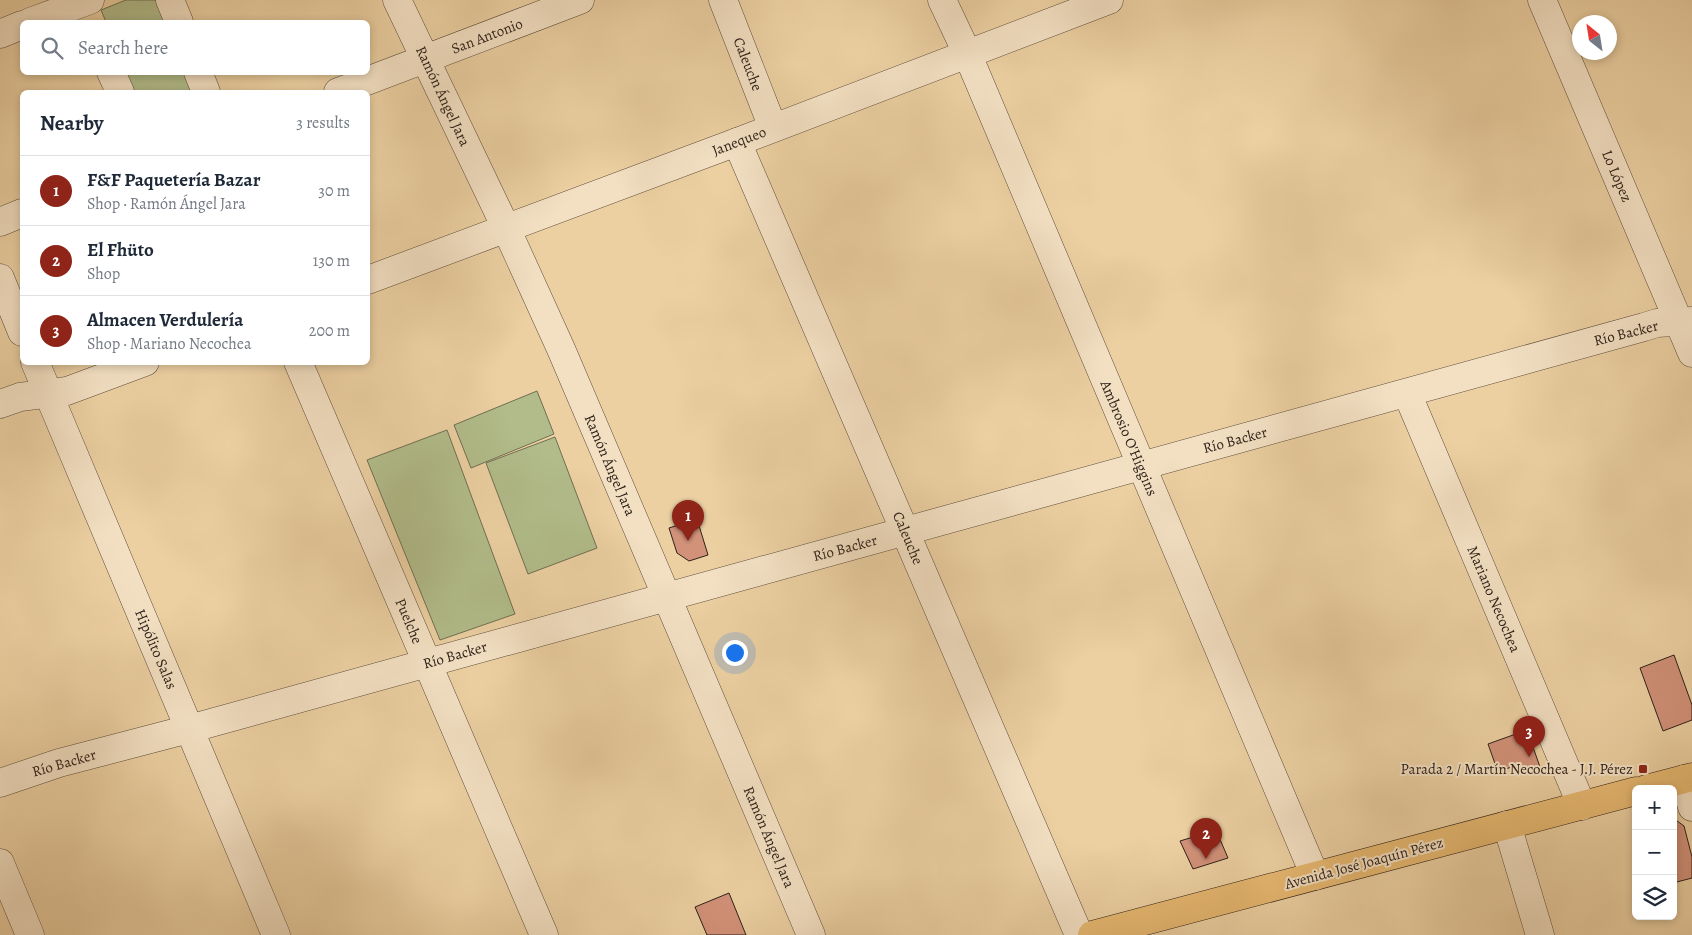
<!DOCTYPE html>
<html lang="en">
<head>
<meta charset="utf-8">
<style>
  :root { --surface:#fff; --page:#f2f2f3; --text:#1f2937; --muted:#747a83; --line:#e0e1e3; --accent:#8f2418 }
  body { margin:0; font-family:Alegreya,serif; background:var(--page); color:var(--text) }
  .controls { position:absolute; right:15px; bottom:15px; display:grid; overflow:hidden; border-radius:8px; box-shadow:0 2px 8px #0003 }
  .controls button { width:45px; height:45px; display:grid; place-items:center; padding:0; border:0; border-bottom:1px solid var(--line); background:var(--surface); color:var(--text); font:25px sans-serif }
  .compass { position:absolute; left:1572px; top:15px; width:45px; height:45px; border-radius:50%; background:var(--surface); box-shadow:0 2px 8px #0003; rotate:330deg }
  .you { position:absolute; left:734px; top:652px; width:18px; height:18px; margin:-12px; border:4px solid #fff; border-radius:50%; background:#1a73e8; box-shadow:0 0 0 8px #1a73e833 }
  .badge { display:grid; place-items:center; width:32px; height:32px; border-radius:50%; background:var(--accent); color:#fff; font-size:16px; font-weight:700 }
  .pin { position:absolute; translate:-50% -41px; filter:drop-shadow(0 1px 2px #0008) }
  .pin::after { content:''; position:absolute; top:26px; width:18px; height:15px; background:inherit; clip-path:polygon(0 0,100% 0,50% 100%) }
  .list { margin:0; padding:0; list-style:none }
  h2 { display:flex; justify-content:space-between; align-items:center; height:65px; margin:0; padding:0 20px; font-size:21px }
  h2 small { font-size:16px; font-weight:400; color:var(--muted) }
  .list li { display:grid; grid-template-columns:32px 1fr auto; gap:15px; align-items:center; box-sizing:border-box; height:70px; padding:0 20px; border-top:1px solid var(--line) }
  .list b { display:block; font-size:19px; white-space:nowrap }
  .list p { margin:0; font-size:16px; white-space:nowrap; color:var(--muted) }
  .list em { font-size:16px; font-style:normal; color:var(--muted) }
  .icon { flex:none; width:28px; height:28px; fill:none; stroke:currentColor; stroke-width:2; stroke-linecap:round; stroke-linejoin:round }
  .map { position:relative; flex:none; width:1692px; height:935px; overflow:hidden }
  .search { position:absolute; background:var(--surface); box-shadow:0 2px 8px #0003; left:20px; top:20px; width:350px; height:55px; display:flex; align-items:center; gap:12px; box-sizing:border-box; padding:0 18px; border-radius:8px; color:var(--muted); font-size:19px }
  .panel { position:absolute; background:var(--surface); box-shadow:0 2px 8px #0003; left:20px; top:90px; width:350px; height:275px; border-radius:8px }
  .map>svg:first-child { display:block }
  .green { fill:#b1bc8a; stroke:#706e52 }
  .building { fill:#d2927a; stroke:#2e211a }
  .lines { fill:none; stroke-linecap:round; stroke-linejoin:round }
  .minor-casing { stroke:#5e4d3c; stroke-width:29 }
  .major-casing { stroke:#2e211a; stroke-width:29 }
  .minor { stroke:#f3e0c3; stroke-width:28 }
  .major { stroke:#e6b871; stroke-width:28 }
  .poi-dot { fill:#8f2418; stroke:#f3e0c3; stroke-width:2 }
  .labels { text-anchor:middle; stroke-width:4; stroke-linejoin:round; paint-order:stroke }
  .street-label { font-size:15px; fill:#2e211a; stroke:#f3e0c3 }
  .poi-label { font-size:15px; fill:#2e211a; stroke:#f3e0c3; text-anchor:end }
</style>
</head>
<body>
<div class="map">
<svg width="1692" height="935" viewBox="0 0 1692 935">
  <rect width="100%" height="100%" fill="#ecd0a2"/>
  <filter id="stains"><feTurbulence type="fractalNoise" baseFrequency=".004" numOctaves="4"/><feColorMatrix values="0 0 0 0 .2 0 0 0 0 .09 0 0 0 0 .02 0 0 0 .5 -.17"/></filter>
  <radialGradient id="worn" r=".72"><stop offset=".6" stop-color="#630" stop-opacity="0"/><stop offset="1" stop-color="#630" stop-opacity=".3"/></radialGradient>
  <g class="green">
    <polygon points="126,0 156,0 165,22 106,22 101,10"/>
    <polygon points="126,73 185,73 193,92 134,92"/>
    <polygon points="537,391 554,434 471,468 454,425"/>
    <polygon points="447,430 515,614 440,640 367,460"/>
    <polygon points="555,437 597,548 528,574 486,463"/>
  </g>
  <g class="building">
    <polygon points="697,519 708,555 689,561 677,553 669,528"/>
    <polygon points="1674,655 1692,705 1692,720 1663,731 1640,668"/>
    <polygon points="1527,730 1540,767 1517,775 1514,766 1498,772 1488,744"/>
    <polygon points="1673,818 1684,826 1692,857 1692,878 1673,883"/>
    <polygon points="1216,830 1228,858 1193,869 1180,841"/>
    <polygon points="729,893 746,935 707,935 695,907"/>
  </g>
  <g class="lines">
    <defs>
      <g id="minor">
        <polyline points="170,0 179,22"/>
        <polyline points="397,0 506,228 561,349 811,935"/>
        <polyline points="723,0 773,128"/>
        <polyline points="942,0 967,53 1315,876"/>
        <polyline points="1542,0 1692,353"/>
        <polyline points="30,22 90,0"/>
        <polyline points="0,34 22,25"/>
        <polyline points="111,72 120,92"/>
        <polyline points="198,72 206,92"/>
        <polyline points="338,92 580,0"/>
        <polyline points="737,142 1079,935"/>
        <polyline points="0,222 22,213"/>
        <polyline points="0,278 22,332"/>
        <polyline points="368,280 737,142 1109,0"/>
        <polyline points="35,362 276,935"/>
        <polyline points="298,362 544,935"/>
        <polyline points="1407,393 1582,806"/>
        <polyline points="0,404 20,397 67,391 145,362"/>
        <polyline points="1684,779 1692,807"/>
        <polyline points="0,783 59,763 189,729 1644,327 1657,323 1692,321"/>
        <polyline points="1507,825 1540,935"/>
        <polyline points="0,863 30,935"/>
      </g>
      <g id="major">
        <polyline points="1646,789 1692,777"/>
        <polyline points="1092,935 1636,791"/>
      </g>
    </defs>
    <use href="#minor" class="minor-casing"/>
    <use href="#major" class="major-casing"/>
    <use href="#minor" class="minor"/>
    <use href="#major" class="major"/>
  </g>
  <rect class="poi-dot" x="1638" y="764" width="10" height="10" rx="2.5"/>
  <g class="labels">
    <g class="street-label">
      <text transform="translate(487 36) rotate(-21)" y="5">San Antonio</text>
      <text transform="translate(748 64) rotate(69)" y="5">Caleuche</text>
      <text transform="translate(443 96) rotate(65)" y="5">Ramón Ángel Jara</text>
      <text transform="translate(739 141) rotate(-21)" y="5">Janequeo</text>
      <text transform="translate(1617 176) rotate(67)" y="5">Lo López</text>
      <text transform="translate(1626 333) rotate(-14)" y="5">Río Backer</text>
      <text transform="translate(1129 438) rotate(67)" y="5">Ambrosio O'Higgins</text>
      <text transform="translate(1235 440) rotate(-15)" y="5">Río Backer</text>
      <text transform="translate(610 465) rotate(67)" y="5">Ramón Ángel Jara</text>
      <text transform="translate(908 538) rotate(67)" y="5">Caleuche</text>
      <text transform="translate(845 548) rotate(-15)" y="5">Río Backer</text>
      <text transform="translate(1494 599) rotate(67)" y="5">Mariano Necochea</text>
      <text transform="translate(409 621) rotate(67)" y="5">Puelche</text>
      <text transform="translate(156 649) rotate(67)" y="5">Hipólito Salas</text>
      <text transform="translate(455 655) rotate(-16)" y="5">Río Backer</text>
      <text transform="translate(64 763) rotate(-16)" y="5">Río Backer</text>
      <text transform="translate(769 837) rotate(67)" y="5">Ramón Ángel Jara</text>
      <text transform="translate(1364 863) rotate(-15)" y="5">Avenida José Joaquín Pérez</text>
    </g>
    <g class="poi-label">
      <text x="1633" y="774">Parada 2 / Martín Necochea - J.J. Pérez</text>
    </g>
  </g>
  <rect width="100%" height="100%" filter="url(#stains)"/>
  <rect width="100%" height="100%" fill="url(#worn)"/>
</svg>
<div class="controls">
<button>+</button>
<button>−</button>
<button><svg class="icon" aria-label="layers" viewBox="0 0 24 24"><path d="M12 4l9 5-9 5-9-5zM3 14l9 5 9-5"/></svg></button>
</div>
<svg class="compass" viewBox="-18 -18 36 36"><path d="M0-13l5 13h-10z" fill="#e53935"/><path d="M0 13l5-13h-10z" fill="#747a83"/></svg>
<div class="you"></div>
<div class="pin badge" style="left:688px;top:541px">1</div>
<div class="pin badge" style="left:1206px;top:859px">2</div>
<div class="pin badge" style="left:1529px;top:757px">3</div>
<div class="search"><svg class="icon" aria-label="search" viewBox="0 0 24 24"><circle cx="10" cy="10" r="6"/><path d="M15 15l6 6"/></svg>Search here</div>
<section class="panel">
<h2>Nearby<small>3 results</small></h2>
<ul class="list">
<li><span class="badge">1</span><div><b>F&amp;F Paquetería Bazar</b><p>Shop · Ramón Ángel Jara</p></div><em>30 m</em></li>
<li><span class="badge">2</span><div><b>El Fhüto</b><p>Shop</p></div><em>130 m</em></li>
<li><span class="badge">3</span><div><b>Almacen Verdulería</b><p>Shop · Mariano Necochea</p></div><em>200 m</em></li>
</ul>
</section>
</div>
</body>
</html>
